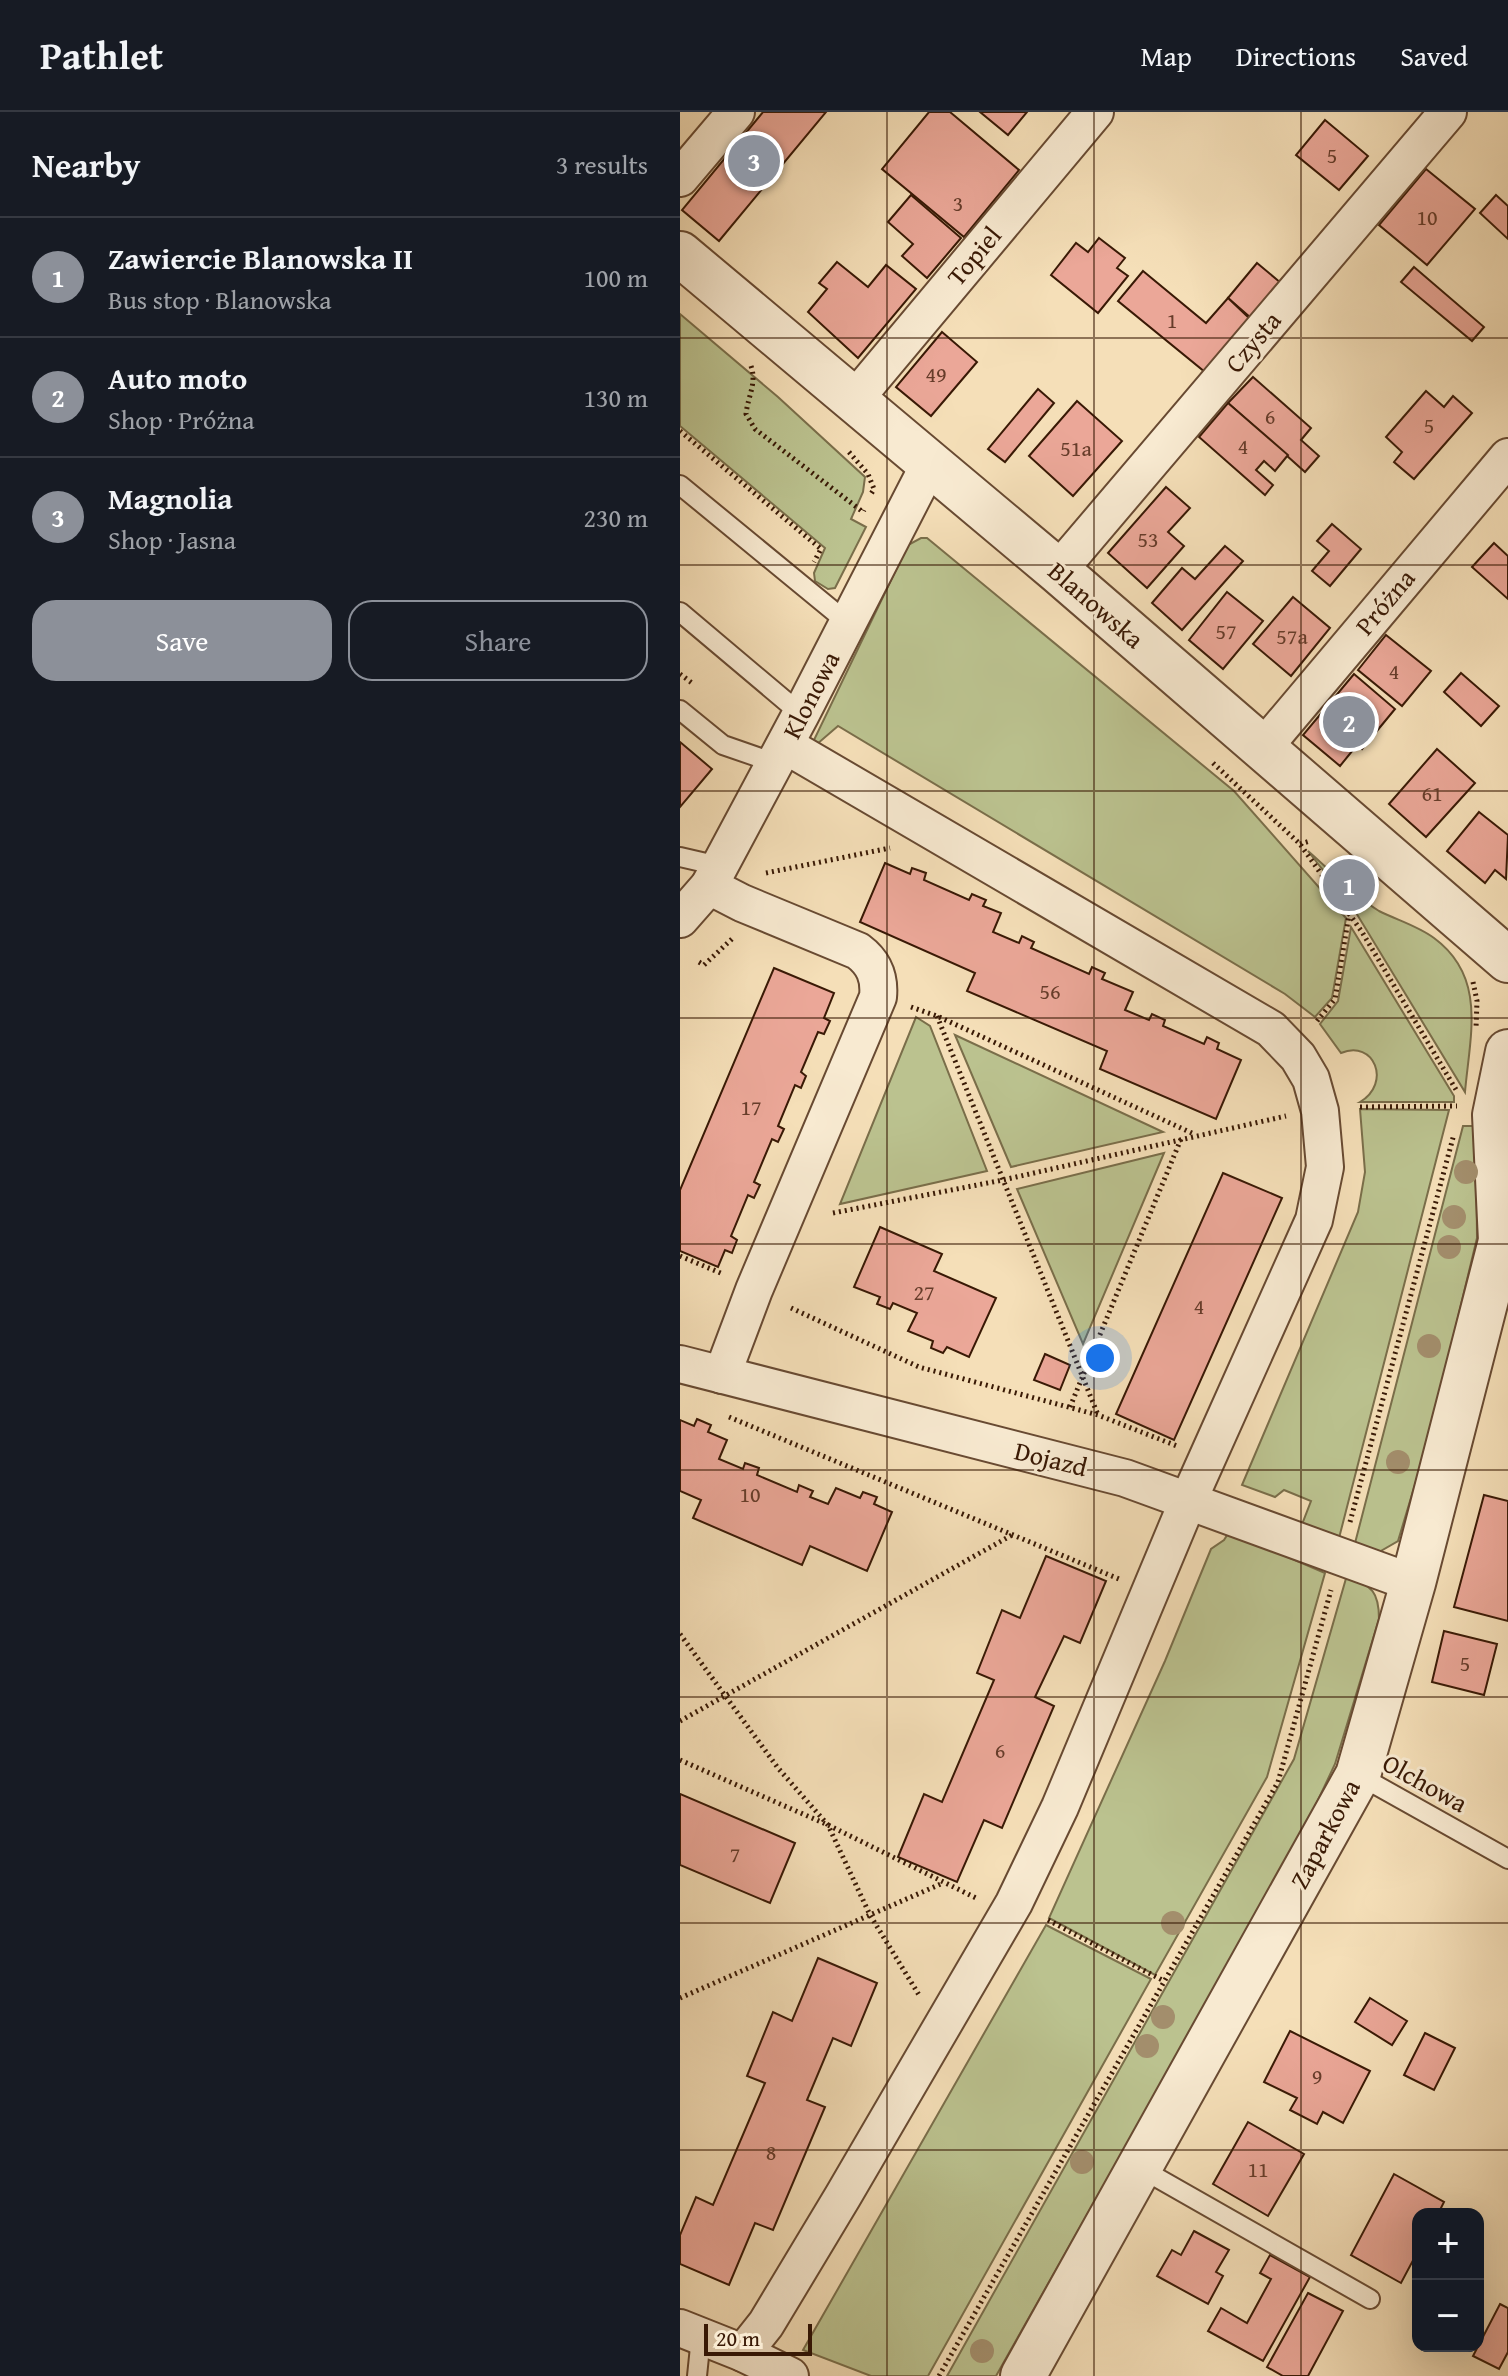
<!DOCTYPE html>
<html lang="en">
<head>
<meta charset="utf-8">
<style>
  :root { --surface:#171b24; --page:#20242c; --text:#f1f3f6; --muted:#9ea1a6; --line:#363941; --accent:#8c9099 }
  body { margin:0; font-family:"Gentium Book Plus",serif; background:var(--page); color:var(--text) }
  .controls { position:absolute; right:24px; bottom:24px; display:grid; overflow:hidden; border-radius:16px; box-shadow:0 8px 32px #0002 }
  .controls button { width:72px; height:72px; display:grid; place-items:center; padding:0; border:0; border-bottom:2px solid var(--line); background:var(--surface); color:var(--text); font:40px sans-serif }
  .scale { position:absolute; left:24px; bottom:20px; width:108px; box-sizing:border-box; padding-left:8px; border:4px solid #391905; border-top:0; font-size:22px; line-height:28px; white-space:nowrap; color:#391905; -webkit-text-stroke:6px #f8ead1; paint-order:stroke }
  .you { position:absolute; left:420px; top:1246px; width:28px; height:28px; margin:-20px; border:6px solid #fff; border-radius:50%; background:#1a73e8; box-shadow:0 0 0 12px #1a73e833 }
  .badge { display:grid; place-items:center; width:52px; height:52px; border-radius:50%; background:var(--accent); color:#fff; font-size:26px; font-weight:700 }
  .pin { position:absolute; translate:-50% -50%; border:4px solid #fff; box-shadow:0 2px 8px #0006 }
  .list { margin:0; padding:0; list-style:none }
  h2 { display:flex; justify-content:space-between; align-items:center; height:104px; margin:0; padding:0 32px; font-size:34px }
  h2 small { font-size:26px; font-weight:400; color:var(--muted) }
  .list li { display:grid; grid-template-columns:52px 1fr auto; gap:24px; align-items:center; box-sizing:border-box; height:120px; padding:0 32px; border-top:2px solid var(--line) }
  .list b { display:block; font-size:30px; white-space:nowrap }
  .list p { margin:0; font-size:26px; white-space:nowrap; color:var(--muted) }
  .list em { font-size:26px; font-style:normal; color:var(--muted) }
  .actions { display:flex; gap:16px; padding:24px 32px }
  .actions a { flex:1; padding:18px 0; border:2px solid var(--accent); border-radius:24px; text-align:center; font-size:28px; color:var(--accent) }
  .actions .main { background:var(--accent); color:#fff }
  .map { position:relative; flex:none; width:828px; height:2264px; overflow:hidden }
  header { display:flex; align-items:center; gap:48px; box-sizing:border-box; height:112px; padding:0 40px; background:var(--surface); border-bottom:2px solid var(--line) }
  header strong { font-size:38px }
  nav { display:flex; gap:44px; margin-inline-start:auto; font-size:28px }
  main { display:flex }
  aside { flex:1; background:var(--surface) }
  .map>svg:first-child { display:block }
  .green { fill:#bbc28f; stroke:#7a6e4a; stroke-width:2 }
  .building { fill:#eba798; stroke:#391905; stroke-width:2 }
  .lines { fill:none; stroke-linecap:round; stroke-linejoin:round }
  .service-casing { stroke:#684a32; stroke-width:22 }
  .minor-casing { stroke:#684a32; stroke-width:40 }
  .tertiary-casing { stroke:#684a32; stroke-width:48 }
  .path { stroke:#391905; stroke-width:5; stroke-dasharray:2 4; stroke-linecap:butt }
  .service { stroke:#f8ead1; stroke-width:18 }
  .minor { stroke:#f8ead1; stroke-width:36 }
  .tertiary { stroke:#f8ead1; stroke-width:44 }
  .tree { fill:#a38e6c }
  .grid { fill:none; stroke:#391905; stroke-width:2; stroke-opacity:0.55 }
  .labels { text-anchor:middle; stroke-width:6; stroke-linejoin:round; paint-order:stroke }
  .number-label { font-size:22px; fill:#663c2a }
  .street-label { font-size:26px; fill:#391905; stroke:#f8ead1 }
</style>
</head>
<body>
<header>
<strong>Pathlet</strong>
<nav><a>Map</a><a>Directions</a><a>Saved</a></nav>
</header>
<main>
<aside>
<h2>Nearby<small>3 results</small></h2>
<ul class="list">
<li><span class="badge">1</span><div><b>Zawiercie Blanowska II</b><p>Bus stop · Blanowska</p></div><em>100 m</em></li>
<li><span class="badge">2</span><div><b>Auto moto</b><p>Shop · Próżna</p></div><em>130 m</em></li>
<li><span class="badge">3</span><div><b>Magnolia</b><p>Shop · Jasna</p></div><em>230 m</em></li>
</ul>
<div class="actions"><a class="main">Save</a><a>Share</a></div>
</aside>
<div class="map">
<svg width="828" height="2264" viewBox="0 0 828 2264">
  <rect width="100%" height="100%" fill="#f5dfb8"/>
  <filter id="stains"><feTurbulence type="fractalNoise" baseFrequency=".0025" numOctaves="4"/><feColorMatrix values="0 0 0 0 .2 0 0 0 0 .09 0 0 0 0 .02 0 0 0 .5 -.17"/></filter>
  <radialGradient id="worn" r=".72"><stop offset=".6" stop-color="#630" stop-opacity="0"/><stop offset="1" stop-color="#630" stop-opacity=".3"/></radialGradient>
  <g class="green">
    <polygon points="0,202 98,285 185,365 183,380 171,407 186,415 155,476 148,477 135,469 134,461 145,436 0,314"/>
    <polygon points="241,426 247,426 554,679 666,806 652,886 635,905 605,882 158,614 136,633 133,630 228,433"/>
    <path d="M628 739C649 757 675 785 699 799 717 808 738 814 754 826 807 865 790 923 785 980L675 799Z"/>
    <path d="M671 815 774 984V990H680C712 971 694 927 661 941L640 912 658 889Z"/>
    <polygon points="236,905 250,914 307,1059 160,1092"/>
    <polygon points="275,923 483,1020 331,1055"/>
    <polygon points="680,997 769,998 658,1430 621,1415 631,1389 604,1378 595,1385 562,1373 678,1100 685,1060"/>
    <polygon points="783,1014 796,1014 797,1126 749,1326 718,1429 699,1440 674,1435"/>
    <polygon points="484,1041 403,1232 337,1077"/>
    <polygon points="549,1420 645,1461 587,1665 475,1863 369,1806 485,1549 531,1437 544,1428"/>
    <path d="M667 1463C691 1475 699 1478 699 1507L655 1652 622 1722 316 2264H267L614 1647Z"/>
    <polygon points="366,1813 471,1867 248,2264 191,2264 123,2238"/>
  </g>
  <g class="building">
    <polygon points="83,0 146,0 39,129 2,98"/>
    <polygon points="249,0 270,0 339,58 284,125 202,57"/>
    <polygon points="300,0 347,0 328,23"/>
    <polygon points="645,8 688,44 659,78 616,43"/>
    <polygon points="746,57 795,97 747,153 699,113"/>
    <polygon points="231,83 281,126 247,166 222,144 233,132 208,110"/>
    <polygon points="816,83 828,94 828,127 800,101"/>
    <polygon points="419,126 445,146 437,156 448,164 418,201 371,163 396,131 408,140"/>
    <polygon points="157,150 188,175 206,153 236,177 178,246 128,200 147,177 139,171"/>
    <polygon points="577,151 601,171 571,206 548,186"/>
    <polygon points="734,155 804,215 792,229 721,170"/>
    <polygon points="463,159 526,211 548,186 569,206 525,260 438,189"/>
    <polygon points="262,220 297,250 251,304 216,275"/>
    <polygon points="573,265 631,316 621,328 639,344 625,360 548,291"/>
    <polygon points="358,277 374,291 325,350 308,337"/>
    <polygon points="746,279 764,295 773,284 792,301 734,367 714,350 722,340 706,325"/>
    <polygon points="397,289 442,329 393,384 349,344"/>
    <polygon points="548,291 608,343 595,359 584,349 576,358 593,373 585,383 519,325"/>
    <polygon points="486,375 510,396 488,420 504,434 467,476 428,441"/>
    <polygon points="652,412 681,437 650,474 632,459 649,439 637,429"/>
    <polygon points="814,431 828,444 828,487 792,455"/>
    <polygon points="545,434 563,449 502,518 472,491 502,456 515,467"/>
    <polygon points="547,480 583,509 543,557 509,528"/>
    <polygon points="613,485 650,516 611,564 573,532"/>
    <polygon points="706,523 751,559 722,594 678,558"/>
    <polygon points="781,561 819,594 801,614 764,580"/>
    <polygon points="674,562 715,597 682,637 677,633 660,654 623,623"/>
    <polygon points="0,630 32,657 0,695"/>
    <polygon points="757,637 795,671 746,725 709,692"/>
    <polygon points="799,700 828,723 826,767 815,758 805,771 767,739"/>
    <polygon points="205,751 230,762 232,756 246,761 244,768 289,788 292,782 306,788 303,794 321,801 313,820 339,831 342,824 354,830 351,836 409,862 412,855 425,861 422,867 453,880 445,898 469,908 472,902 485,908 483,914 524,932 527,925 539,931 537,937 561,948 536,1007 420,957 427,939 287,879 295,861 180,810"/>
    <polygon points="94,856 154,881 144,906 150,909 144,922 138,920 121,960 126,964 121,976 115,973 98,1014 104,1017 98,1030 92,1027 74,1070 80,1073 74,1086 68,1083 51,1124 57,1128 52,1141 45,1138 38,1155 0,1139 0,1078"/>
    <polygon points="543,1061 602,1086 494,1328 436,1302"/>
    <polygon points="200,1115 262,1142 254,1159 316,1186 289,1245 267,1235 263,1241 251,1236 253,1229 228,1219 237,1201 213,1191 210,1197 197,1192 200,1185 174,1175"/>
    <polygon points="365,1242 390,1253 380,1278 354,1268"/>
    <polygon points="17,1307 31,1313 28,1320 47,1328 39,1347 63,1357 65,1351 79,1356 77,1363 117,1380 119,1373 133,1379 130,1385 148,1392 156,1376 180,1386 183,1380 197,1385 194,1392 212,1400 187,1459 130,1434 122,1453 13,1406 21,1388 0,1379 0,1308 14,1314"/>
    <polygon points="804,1383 828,1389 828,1509 774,1495"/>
    <polygon points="366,1444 426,1469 400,1531 384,1524 355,1585 374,1594 322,1716 304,1708 277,1770 218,1745 244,1682 262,1690 314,1568 297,1561 322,1498 340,1506"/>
    <polygon points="764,1519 817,1532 804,1583 752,1570"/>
    <polygon points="0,1682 115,1731 90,1791 0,1753"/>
    <polygon points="138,1846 197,1871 171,1934 153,1926 127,1988 145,1995 93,2118 75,2111 49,2173 0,2152 0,2123 16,2085 33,2093 85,1971 67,1964 93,1900 112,1909"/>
    <polygon points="690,1886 727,1909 712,1933 675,1910"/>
    <polygon points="610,1919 690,1959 663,2011 643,2000 637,2012 610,1998 617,1986 584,1970"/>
    <polygon points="745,1921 775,1936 754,1978 724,1963"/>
    <polygon points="568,2010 624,2042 588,2104 533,2072"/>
    <polygon points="714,2062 764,2090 758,2102 738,2102 738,2139 721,2171 671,2143"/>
    <polygon points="514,2119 549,2138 536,2160 543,2164 528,2192 477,2164 492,2138 501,2143"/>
    <polygon points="590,2143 630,2165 583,2249 528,2219 541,2196 567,2211 591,2167 580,2161"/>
    <polygon points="628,2181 663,2199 628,2264 603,2264 587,2255"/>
    <polygon points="820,2192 828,2196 828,2240 819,2257 793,2244"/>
  </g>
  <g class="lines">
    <defs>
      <g id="service">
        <polyline points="0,373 168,511"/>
        <polyline points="0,500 121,602"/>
        <polyline points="0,598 43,633 95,651"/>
        <polyline points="0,745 39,754"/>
        <polyline points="678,1663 828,1747"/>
        <polyline points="460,2056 690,2187"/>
        <polyline points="17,2264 21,2225"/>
      </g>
      <g id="minor">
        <polyline points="0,66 56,0"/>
        <polyline points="174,288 415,0"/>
        <polyline points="378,459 768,0"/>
        <polyline points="583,636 828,345"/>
        <path d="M29 774 62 791 178 839C194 851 200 865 198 885L74 1178 42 1263"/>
        <polyline points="0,807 29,774 121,602 250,351"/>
        <polyline points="0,1252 445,1366 733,1471"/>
        <polyline points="0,2216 63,2241 110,2264"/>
        <polyline points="63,2241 86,2212 163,2084 334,1791 380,1695 508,1389 634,1108 645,1055 640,999 631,967 618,945 591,917 105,633"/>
      </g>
      <g id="tertiary">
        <polyline points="0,142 378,459 828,848"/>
        <polyline points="821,1129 815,1003 828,940"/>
        <polyline points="343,2264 678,1663 733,1471 821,1129 828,1111"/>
      </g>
    </defs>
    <use href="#service" class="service-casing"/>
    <use href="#minor" class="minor-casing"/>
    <use href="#tertiary" class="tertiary-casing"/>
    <g class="path">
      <path d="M71 254C77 271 68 284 66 302L75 317 183 400 184 398"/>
      <polyline points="0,319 141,437 134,450"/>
      <polyline points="169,340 188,362 194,377 191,382"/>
      <polyline points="0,562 12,571"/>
      <polyline points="533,651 620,732 682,820 778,981"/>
      <polyline points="620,732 630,729"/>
      <polyline points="86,761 210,736"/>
      <polyline points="19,850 24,853 54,825"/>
      <polyline points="793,870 797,889 796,916"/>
      <polyline points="231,895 257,904 514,1022"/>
      <polyline points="257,904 418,1303"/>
      <polyline points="637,909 655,887 669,803"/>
      <polyline points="680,995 777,994"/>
      <polyline points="153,1101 323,1068 606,1004"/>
      <polyline points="0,1144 43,1162"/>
      <polyline points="111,1196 239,1255 418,1303 497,1334"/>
      <polyline points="390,1295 501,1027"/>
      <polyline points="49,1305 439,1467"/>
      <polyline points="670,1410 774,1022"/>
      <polyline points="0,1522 98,1656 148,1713 190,1803 239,1883"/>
      <polyline points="0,1609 332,1423"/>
      <polyline points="0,1648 148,1713 296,1786"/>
      <polyline points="368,1808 484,1869"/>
      <polyline points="0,1886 263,1771"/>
      <polyline points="259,2264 598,1670 651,1478"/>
    </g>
    <use href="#service" class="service"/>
    <use href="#minor" class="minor"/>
    <use href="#tertiary" class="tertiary"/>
  </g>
  <g class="tree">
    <circle cx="786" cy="1060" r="12"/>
    <circle cx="774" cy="1105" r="12"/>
    <circle cx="769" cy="1135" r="12"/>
    <circle cx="749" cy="1234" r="12"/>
    <circle cx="718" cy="1350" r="12"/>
    <circle cx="493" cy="1811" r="12"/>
    <circle cx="483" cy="1905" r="12"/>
    <circle cx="467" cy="1934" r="12"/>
    <circle cx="402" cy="2050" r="12"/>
    <circle cx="302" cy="2239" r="12"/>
  </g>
  <path class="grid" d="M207 0V2264M414 0V2264M621 0V2264M0 226H828M0 453H828M0 679H828M0 906H828M0 1132H828M0 1358H828M0 1585H828M0 1811H828M0 2038H828"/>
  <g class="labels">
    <g class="number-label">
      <text x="652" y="51">5</text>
      <text x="278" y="99">3</text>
      <text x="747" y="113">10</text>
      <text x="492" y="216">1</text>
      <text x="256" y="270">49</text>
      <text x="590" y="312">6</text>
      <text x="749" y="321">5</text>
      <text x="563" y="342">4</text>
      <text x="396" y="344">51a</text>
      <text x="468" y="435">53</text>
      <text x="546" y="527">57</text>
      <text x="612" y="532">57a</text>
      <text x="714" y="567">4</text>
      <text x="752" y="689">61</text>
      <text x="370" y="887">56</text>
      <text x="71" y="1003">17</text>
      <text x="244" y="1188">27</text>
      <text x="519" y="1202">4</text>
      <text x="70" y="1390">10</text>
      <text x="785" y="1559">5</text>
      <text x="320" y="1646">6</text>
      <text x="55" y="1750">7</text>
      <text x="637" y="1972">9</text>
      <text x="91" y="2048">8</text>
      <text x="578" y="2065">11</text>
    </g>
    <g class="street-label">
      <text transform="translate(294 144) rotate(-50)" y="9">Topiel</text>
      <text transform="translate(573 230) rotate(-50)" y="9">Czysta</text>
      <text transform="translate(705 490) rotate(-50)" y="9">Próżna</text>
      <text transform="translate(416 493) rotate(41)" y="9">Blanowska</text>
      <text transform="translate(131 583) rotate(-63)" y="9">Klonowa</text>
      <text transform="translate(371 1347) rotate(14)" y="9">Dojazd</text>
      <text transform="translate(745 1671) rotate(29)" y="9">Olchowa</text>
      <text transform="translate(645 1722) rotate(-62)" y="9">Zaparkowa</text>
    </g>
  </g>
  <rect width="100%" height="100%" filter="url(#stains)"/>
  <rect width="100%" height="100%" fill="url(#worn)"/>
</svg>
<div class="controls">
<button>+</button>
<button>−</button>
</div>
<div class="scale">20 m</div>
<div class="you"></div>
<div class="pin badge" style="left:669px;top:773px">1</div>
<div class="pin badge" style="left:669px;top:610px">2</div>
<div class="pin badge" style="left:74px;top:49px">3</div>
</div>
</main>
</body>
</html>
